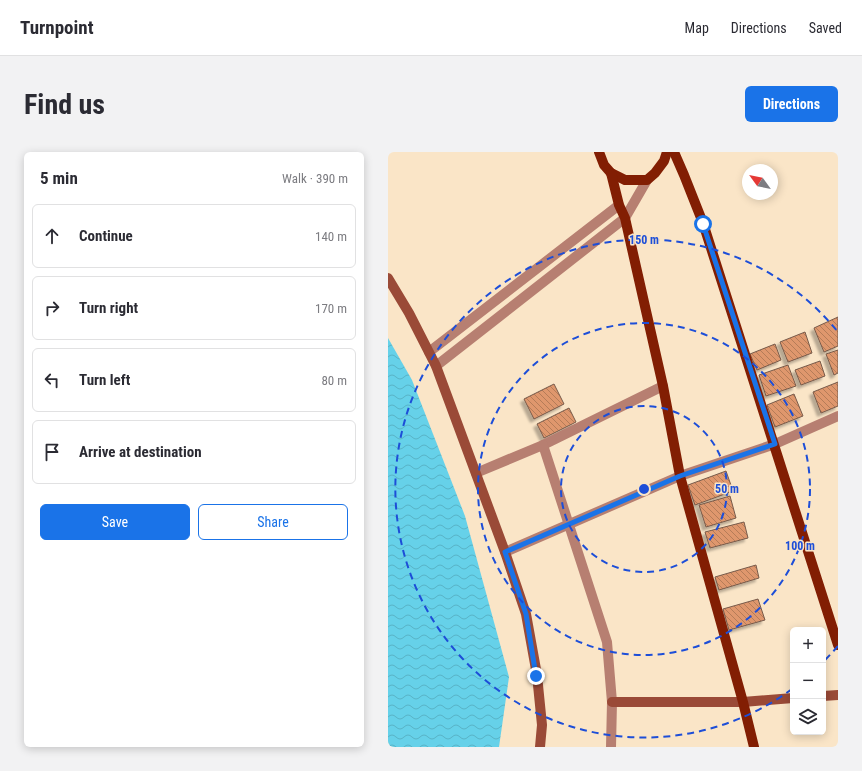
<!DOCTYPE html>
<html lang="en">
<head>
<meta charset="utf-8">
<style>
  :root { --surface:#fff; --page:#f2f2f3; --text:#2b2b33; --muted:#7c7c81; --line:#e1e1e2; --accent:#1a73e8 }
  body { margin:0; font-family:"Roboto Condensed",sans-serif; background:var(--page); color:var(--text) }
  .controls { position:absolute; right:12px; bottom:12px; display:grid; overflow:hidden; border-radius:6px; box-shadow:0 2px 10px #0003 }
  .controls button { width:36px; height:36px; display:grid; place-items:center; padding:0; border:0; border-bottom:1px solid var(--line); background:var(--surface); color:var(--text); font:20px sans-serif }
  .compass { position:absolute; left:354px; top:12px; width:36px; height:36px; border-radius:50%; background:var(--surface); box-shadow:0 2px 10px #0003; rotate:303deg }
  .stop { position:absolute; width:12px; height:12px; margin:-9px; border:3px solid #1a73e8; border-radius:50%; background:#fff }
  .stop.end { background:#1a73e8; border-color:#fff; box-shadow:0 1px 4px #0008 }
  .list { margin:0; padding:0; list-style:none }
  h2 { display:flex; justify-content:space-between; align-items:center; height:52px; margin:0; padding:0 16px; font-size:17px }
  h2 small { font-size:13px; font-weight:400; color:var(--muted) }
  .list li { display:grid; grid-template-columns:26px 1fr auto; gap:12px; align-items:center; box-sizing:border-box; height:64px; margin:0 8px 8px; padding:0 8px; border:1px solid var(--line); border-radius:6px }
  .list b { display:block; font-size:15px; white-space:nowrap }
  .list em { font-size:13px; font-style:normal; color:var(--muted) }
  .actions { display:flex; gap:8px; padding:12px 16px }
  .actions a { flex:1; padding:9px 0; border:1px solid var(--accent); border-radius:6px; text-align:center; font-size:14px; color:var(--accent) }
  .actions .main { background:var(--accent); color:#fff }
  .icon { flex:none; width:22px; height:22px; fill:none; stroke:currentColor; stroke-width:2; stroke-linecap:round; stroke-linejoin:round }
  .map { position:relative; flex:none; width:450px; height:595px; overflow:hidden; border-radius:6px }
  header { display:flex; align-items:center; gap:24px; box-sizing:border-box; height:56px; padding:0 20px; background:var(--surface); border-bottom:1px solid var(--line) }
  header strong { font-size:19px }
  nav { display:flex; gap:22px; margin-inline-start:auto; font-size:14px }
  .intro { display:flex; align-items:center; justify-content:space-between; box-sizing:border-box; height:96px; padding:0 24px }
  h1 { margin:0; font-size:28px }
  .button { padding:10px 18px; border-radius:6px; background:var(--accent); color:#fff; font-size:14px; font-weight:700 }
  main { display:flex; gap:24px; padding:0 24px }
  aside { flex:1; background:var(--surface); border-radius:6px; box-shadow:0 2px 10px #0003 }
  .map>svg:first-child { display:block }
  .water { fill:url(#water-waves) }
  .building { fill:url(#building-back-hatch); stroke:#775a4a; filter:url(#shadow) }
  .lines { fill:none; stroke-linecap:round; stroke-linejoin:round }
  .street { stroke:#b77f71; stroke-width:10 }
  .secondary { stroke:#9a4a37; stroke-width:10 }
  .primary { stroke:#821e03; stroke-width:10 }
  .route { stroke:#1a73e8; stroke-width:5 }
  .ring { fill:none; stroke:#1d4ed8; stroke-width:2; stroke-dasharray:7 5 }
  .centre { fill:#1d4ed8; stroke:#fae5c7; stroke-width:2 }
  .ring-label { font-size:12px; text-anchor:middle; font-weight:bold; fill:#1d4ed8; stroke:#fae5c7; stroke-width:3; stroke-linejoin:round; paint-order:stroke }
</style>
</head>
<body>
<header>
<strong>Turnpoint</strong>
<nav><a>Map</a><a>Directions</a><a>Saved</a></nav>
</header>
<div class="intro"><h1>Find us</h1><a class="button">Directions</a></div>
<main>
<aside>
<h2>5 min<small>Walk · 390 m</small></h2>
<ul class="list">
<li><svg class="icon" aria-label="ahead" viewBox="0 0 24 24"><path d="M12 20V5M6 11l6-6 6 6"/></svg><div><b>Continue</b></div><em>140 m</em></li>
<li><svg class="icon" aria-label="right" viewBox="0 0 24 24"><path d="M7 20v-9h11M14 6l5 5-5 5"/></svg><div><b>Turn right</b></div><em>170 m</em></li>
<li><svg class="icon" aria-label="left" viewBox="0 0 24 24"><path d="M17 20v-9H6M10 6l-5 5 5 5"/></svg><div><b>Turn left</b></div><em>80 m</em></li>
<li><svg class="icon" aria-label="arrive" viewBox="0 0 24 24"><path d="M6 21V4h12l-3 4 3 4H6"/></svg><div><b>Arrive at destination</b></div></li>
</ul>
<div class="actions"><a class="main">Save</a><a>Share</a></div>
</aside>
<div class="map">
<svg width="450" height="595" viewBox="0 0 450 595">
  <defs>
    <pattern id="water-waves" width="16" height="10" patternUnits="userSpaceOnUse"><rect width="16" height="10" fill="#66d1e9"/><path d="M0 5q4-4 8 0t8 0" fill="none" stroke="#58b3c7"/></pattern>
    <pattern id="building-back-hatch" width="6" height="6" patternUnits="userSpaceOnUse"><rect width="6" height="6" fill="#df976d"/><path d="M-1 5l2 2M0 0l6 6M5-1l2 2" fill="none" stroke="#b57b58"/></pattern>
    <filter id="shadow"><feDropShadow dx="-3.5" dy="3.5" stdDeviation="1" flood-color="#0004"/></filter>
  </defs>
  <rect width="100%" height="100%" fill="#fae5c7"/>
  <polygon class="water" points="0,186 24,228 77,364 121,525 111,595 0,595"/>
  <g class="building">
    <polygon points="450,165 450,194 436,200 426,176"/>
    <polygon points="417,180 424,201 400,210 392,190"/>
    <polygon points="387,192 393,208 369,218 362,202"/>
    <polygon points="450,198 450,221 446,223 438,202"/>
    <polygon points="432,209 437,224 413,233 407,218"/>
    <polygon points="400,213 408,234 378,244 371,223"/>
    <polygon points="450,230 450,254 433,261 425,240"/>
    <polygon points="166,232 176,252 146,267 136,247"/>
    <polygon points="406,242 415,264 387,275 379,253"/>
    <polygon points="181,256 188,270 156,286 149,272"/>
    <polygon points="338,319 345,339 307,353 300,333"/>
    <polygon points="342,344 348,366 318,375 311,353"/>
    <polygon points="356,370 360,386 322,396 317,380"/>
    <polygon points="368,413 371,426 331,438 327,425"/>
    <polygon points="370,447 377,468 341,478 335,457"/>
  </g>
  <g class="lines">
    <g class="street">
      <polyline points="41,200 231,53"/>
      <polyline points="48,214 237,66 259,28"/>
      <polyline points="155,293 275,234"/>
      <polyline points="88,321 155,293 219,490 224,550 223,595"/>
      <polyline points="117,400 292,324 387,292 450,264"/>
    </g>
    <g class="secondary">
      <polyline points="0,126 21,161 48,214 117,400 138,462 149,523 154,573 152,595"/>
      <polyline points="435,544 450,543"/>
      <polyline points="224,550 355,550 405,546"/>
    </g>
    <g class="primary">
      <polyline points="211,0 216,13 223,21 237,28 259,28 267,21 276,9 279,0"/>
      <polyline points="286,0 296,23 315,71 450,493"/>
      <polyline points="223,21 231,53 237,66 275,234 292,324 355,550 366,595"/>
    </g>
  </g>
  <g class="lines">
    <polyline class="route" points="148,524 138,462 117,400 292,324 387,292 315,72"/>
  </g>
  <g class="ring">
    <circle cx="256" cy="337" r="83"/>
    <circle cx="256" cy="337" r="166"/>
    <path d="M450 494A249 249 0 0 1 435 510M404 537A249 249 0 1 1 450 180"/>
  </g>
  <circle cx="256" cy="337" r="6" class="centre"/>
  <g class="ring-label">
    <text x="256" y="92">150 m</text>
    <text x="339" y="341">50 m</text>
    <text x="412" y="398">100 m</text>
  </g>
</svg>
<div class="controls">
<button>+</button>
<button>−</button>
<button><svg class="icon" aria-label="layers" viewBox="0 0 24 24"><path d="M12 4l9 5-9 5-9-5zM3 14l9 5 9-5"/></svg></button>
</div>
<svg class="compass" viewBox="-18 -18 36 36"><path d="M0-13l5 13h-10z" fill="#e53935"/><path d="M0 13l5-13h-10z" fill="#7c7c81"/></svg>
<div class="stop" style="left:315px;top:72px"></div>
<div class="stop end" style="left:148px;top:524px"></div>
</div>
</main>
</body>
</html>
